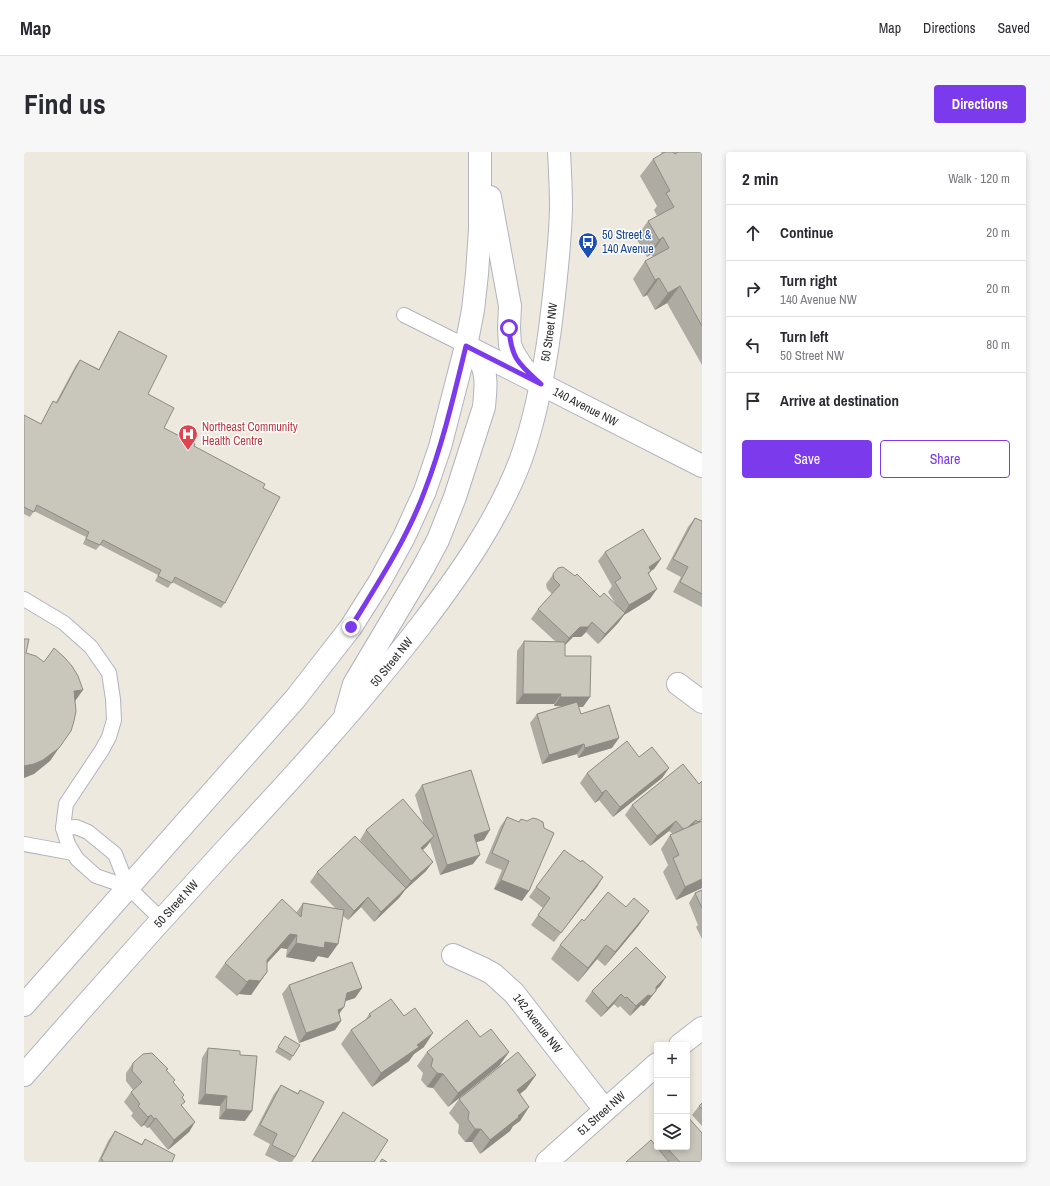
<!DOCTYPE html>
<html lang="en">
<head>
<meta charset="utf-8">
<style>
  :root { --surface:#fff; --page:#f7f7f7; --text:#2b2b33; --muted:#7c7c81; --line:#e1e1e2; --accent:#7c3aed }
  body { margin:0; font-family:"Archivo Narrow",sans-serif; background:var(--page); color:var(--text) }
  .controls { position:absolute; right:12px; bottom:12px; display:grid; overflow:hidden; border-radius:4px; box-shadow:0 2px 6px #0003 }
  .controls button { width:36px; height:36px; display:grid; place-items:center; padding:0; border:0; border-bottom:1px solid var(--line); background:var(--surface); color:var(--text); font:20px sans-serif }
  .stop { position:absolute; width:12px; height:12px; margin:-9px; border:3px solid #7c3aed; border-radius:50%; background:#fff }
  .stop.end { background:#7c3aed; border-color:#fff; box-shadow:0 1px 4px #0008 }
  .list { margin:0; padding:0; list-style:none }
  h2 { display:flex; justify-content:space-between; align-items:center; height:52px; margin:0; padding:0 16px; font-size:17px }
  h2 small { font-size:13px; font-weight:400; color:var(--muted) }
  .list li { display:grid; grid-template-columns:26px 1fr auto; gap:12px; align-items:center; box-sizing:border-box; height:56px; padding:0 16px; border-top:1px solid var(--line) }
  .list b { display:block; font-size:15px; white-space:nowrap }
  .list p { margin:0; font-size:13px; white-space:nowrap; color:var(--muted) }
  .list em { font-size:13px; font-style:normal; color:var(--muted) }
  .actions { display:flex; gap:8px; padding:12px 16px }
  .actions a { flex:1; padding:9px 0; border:1px solid var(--accent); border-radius:4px; text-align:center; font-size:14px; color:var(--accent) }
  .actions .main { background:var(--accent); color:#fff }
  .icon { flex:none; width:22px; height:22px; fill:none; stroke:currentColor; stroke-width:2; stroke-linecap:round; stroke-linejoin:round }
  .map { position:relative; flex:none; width:678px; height:1010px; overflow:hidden; border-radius:4px }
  header { display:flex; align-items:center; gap:24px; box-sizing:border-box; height:56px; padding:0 20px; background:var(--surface); border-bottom:1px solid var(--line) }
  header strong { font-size:19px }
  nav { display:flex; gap:22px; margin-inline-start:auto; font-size:14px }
  .intro { display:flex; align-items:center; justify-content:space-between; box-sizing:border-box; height:96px; padding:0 24px }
  h1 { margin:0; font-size:28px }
  .button { padding:10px 18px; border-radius:4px; background:var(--accent); color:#fff; font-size:14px; font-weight:700 }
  main { display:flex; gap:24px; padding:0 24px }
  aside { flex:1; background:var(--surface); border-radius:4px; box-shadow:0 2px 6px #0003 }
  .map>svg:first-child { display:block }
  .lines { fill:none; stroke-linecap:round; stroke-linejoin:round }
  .service-casing { stroke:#b2b3c0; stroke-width:16 }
  .minor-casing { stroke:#b2b3c0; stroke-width:24 }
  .secondary-casing { stroke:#b2b3c0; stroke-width:24 }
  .service { stroke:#fff; stroke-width:14 }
  .minor { stroke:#fff; stroke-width:22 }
  .secondary { stroke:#fff; stroke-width:22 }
  .wall { fill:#adaba2 }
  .shaded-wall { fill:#8d8b84 }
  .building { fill:#c9c7bc; stroke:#8d8b84 }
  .route { stroke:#7c3aed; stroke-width:5 }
  .labels { text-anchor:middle; stroke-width:3; stroke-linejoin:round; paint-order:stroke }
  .transit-label { font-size:12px; fill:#164399; stroke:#fff; text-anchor:start }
  .street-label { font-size:12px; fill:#2c2c2c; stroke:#fff }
  .health-label { font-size:12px; fill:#be3a42; stroke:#fff; text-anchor:start }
</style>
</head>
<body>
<header>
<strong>Map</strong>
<nav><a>Map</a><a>Directions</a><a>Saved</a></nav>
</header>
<div class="intro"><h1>Find us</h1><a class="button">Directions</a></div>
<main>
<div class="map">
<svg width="678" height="1010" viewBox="0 0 678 1010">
  <rect width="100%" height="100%" fill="#eee9de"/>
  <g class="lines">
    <defs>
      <g id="service">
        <polyline points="380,163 442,194"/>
        <polyline points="0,447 40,471 67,495 85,521 89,547 90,568 85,585 78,598 42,652 39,676 44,692 53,707 72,724 104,735"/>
        <polyline points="39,676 52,675 64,680 91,702 104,735 137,767"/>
        <polyline points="0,692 49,701"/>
      </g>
      <g id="minor">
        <path id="s1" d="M442 194 678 314"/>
        <polyline points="654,532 678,550"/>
        <path id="s2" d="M429 803 460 817 469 822 490 841 581 958"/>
        <polyline points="656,893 678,876"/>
        <path id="s3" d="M523 1010 633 912"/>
      </g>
      <g id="secondary">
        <polyline points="466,45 486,154 485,176 486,193 490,202 499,216 517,232"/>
        <path d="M322 560 330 532 399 416 414 388 431 345 460 255C461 241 464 224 457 211 453 205 446 199 442 194"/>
        <polyline points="0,853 271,547 327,475 356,429 380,385 401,339 416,295 442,194 449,158 453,122 456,77 456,0"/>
        <path id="s4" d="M0 923C67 846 135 770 204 695 271 623 337 551 397 473 436 422 474 368 497 307 512 265 520 221 526 177 531 137 536 96 537 56 537 37 536 18 535 0"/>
      </g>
    </defs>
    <use href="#service" class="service-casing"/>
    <use href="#minor" class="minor-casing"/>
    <use href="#secondary" class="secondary-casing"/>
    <use href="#service" class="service"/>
    <use href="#minor" class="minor"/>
    <use href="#secondary" class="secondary"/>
  </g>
  <g class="wall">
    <polygon points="637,0 678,0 678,213 643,151 631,158 623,143 619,145 609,127 621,109 629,105 627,102 623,105 612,86 624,69 633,64 630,58 633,54 616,24 629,7 638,2"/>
    <polygon points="95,179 140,276 239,336 201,451 197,456 148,430 144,436 131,429 134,423 76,393 72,398 59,392 62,385 10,359 6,365 0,362 0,263 17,272 26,254 29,249 32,250 52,213 56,208 75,217 92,184"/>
    <polygon points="671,366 678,369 678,455 649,440 657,425 642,417 664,375"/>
    <polygon points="581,400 637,407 630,417 627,419 625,422 626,447 600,463 594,471 574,492 562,480 557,485 549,485 541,493 541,504 559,555 554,555 557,562 588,596 554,606 553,602 518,612 506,571 513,562 537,554 530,554 530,552 492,552 493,499 500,489 532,490 507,467 514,457 528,442 523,437 522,432 534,416 576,445 593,454 584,440 588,434 574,409"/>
    <polygon points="615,605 645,616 638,626 589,665 575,648 571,651 556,631 563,621"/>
    <polygon points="675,632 678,736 652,748 639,720 644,713 637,697 646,683 649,682 645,679 626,694 601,663 608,653"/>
    <polygon points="398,633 460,688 452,690 449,712 416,723 406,690 403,694 399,698 402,719 381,738 375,746 350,770 337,755 324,768 319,764 314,792 304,806 294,804 290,810 262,805 263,797 257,796 243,811 243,820 227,843 215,842 213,844 191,825 201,811 272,761 279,751 312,757 286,730 293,720 343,696 336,688 342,678 400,673 391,643"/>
    <polygon points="483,665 494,670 497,667 498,749 470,737 478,718 461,711 476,675"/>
    <polygon points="557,710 579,725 530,790 507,773 519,756 505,745 512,735"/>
    <polygon points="678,738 678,787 672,775 674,773 665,751 671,741"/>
    <polygon points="560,769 615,773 581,814 573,807 554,830 527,807 536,793"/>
    <polygon points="642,825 636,834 632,838 625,848 620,854 617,853 606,864 596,854 594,856 590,852 577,865 561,849 568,839"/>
    <polygon points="265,833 338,836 331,846 321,849 315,862 317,869 311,878 275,891 258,842"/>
    <polygon points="345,862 400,895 390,902 385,909 348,935 317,892 327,878 341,869"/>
    <polygon points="261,884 269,904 266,909 251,900"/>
    <polygon points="456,885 485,900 475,914 424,955 409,936 403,935 397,928 399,921 393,914 403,900"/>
    <polygon points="184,896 216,903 221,969 195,967 196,954 174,952 178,906"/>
    <polygon points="109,911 143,919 149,930 160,943 158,946 158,954 171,970 165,980 144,998 125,975 123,976 120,973 117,975 107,964 109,961 100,950 107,940 109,938 102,929 102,921"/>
    <polygon points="512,923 502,937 496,942 505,955 496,969 489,974 486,979 456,1002 448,990 441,990 434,981 435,973 425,961 435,947"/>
    <polygon points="257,933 274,941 276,938 271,1005 268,1010 255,1010 241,1003 246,992 229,983 250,942"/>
    <polygon points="678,951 678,974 668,963 675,954"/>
    <polygon points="319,960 350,1010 287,1010 310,974"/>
    <polygon points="91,979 118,992 121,987 148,1010 74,1010 84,989"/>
    <polygon points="633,994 633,995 663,995 678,1010 602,1010"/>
  </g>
  <g class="shaded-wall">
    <polygon points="639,85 627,102 623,105 635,88"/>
    <polygon points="635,126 623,143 619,145 631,128"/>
    <polygon points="656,134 643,151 631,158 644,141"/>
    <polygon points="637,407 630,417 618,424 625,415"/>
    <polygon points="633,437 626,447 600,463 594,471 574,492 581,482 599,463 605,453"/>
    <polygon points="568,470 562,480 557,485 549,485 538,496 545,486 556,475"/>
    <polygon points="59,538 49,552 50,539"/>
    <polygon points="499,542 537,542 530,552 492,552"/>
    <polygon points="536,545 566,545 559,555 530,554"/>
    <polygon points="595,586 588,596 554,606 561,596"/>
    <polygon points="560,592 553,602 518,612 525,603"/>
    <polygon points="35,596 26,609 10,622 0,626 0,614"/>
    <polygon points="645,616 638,626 589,665 596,655"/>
    <polygon points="582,638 575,648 571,651 578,641"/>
    <polygon points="672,668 666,678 660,678"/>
    <polygon points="652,669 645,679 626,694 633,684"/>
    <polygon points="466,678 460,688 443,693 450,683"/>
    <polygon points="410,684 403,694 390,705 397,696"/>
    <polygon points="456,703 449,712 416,723 423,713"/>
    <polygon points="409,710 402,719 381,738 375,746 350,770 357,760 381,737 387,729"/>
    <polygon points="579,725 573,735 530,790 537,781"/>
    <polygon points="678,727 678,736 652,748 661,735"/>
    <polygon points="477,728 505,739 498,749 470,737"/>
    <polygon points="344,745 337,755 324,768 330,759"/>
    <polygon points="625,759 615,773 581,814 591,800"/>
    <polygon points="266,782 273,783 263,797 257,796 233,822 243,808"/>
    <polygon points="301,790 314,792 304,806 294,804 290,810 262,805 272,791"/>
    <polygon points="582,793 573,807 554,830 564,816"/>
    <polygon points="243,820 227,843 215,842 213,844 225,828"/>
    <polygon points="642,825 636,834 626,844 632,839 625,848 620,854 617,853 606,864 612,854"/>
    <polygon points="338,836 331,846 316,851 323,841"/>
    <polygon points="597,842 590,852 577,865 584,856"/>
    <polygon points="320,855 313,865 314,858"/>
    <polygon points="317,869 311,878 275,891 282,881"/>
    <polygon points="409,881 400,895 390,902 385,909 348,935 357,921 393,893"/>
    <polygon points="485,900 475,914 424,955 434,941"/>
    <polygon points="413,921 419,922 409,936 403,935"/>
    <polygon points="512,923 502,937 483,952 493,938"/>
    <polygon points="181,942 203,944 196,954 174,952"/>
    <polygon points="505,955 496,969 489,974 486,979 456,1002 466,988 494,964"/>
    <polygon points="202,957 228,959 221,969 195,967"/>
    <polygon points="127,963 120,973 117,975 124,965"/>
    <polygon points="132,966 125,975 123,976 130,967"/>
    <polygon points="171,970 165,980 144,998 150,988"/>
    <polygon points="451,977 457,977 448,990 441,990"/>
  </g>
  <g class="building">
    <polygon points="641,0 649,0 651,2 654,0 678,0 678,174 656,134 644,141 635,126 631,128 621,109 645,96 639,85 635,88 624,69 650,55 642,41 646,39 629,7"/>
    <polygon points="95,179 143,204 124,242 150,256 140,276 171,292 170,294 241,332 239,336 256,345 201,451 151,425 148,431 134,424 137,418 79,388 76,393 62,387 65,380 13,353 10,360 0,355 0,263 17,272 29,249 33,251 56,208 75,218"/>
    <polygon points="671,366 678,369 678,442 656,430 664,415 649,407"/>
    <polygon points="619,377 637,407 625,415 627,419 624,421 633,437 605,453 591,430 597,426 581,400"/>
    <polygon points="539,415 551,424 553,422 576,445 580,441 601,461 581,482 568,470 564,475 556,475 545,486 514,457 536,433 530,427 529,422 534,416"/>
    <polygon points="0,487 5,487 2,501 12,504 20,510 30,496 40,505 48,514 54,524 59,538 50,539 52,559 50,569 47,579 35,596 19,608 10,612 0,614"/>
    <polygon points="500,489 541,490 541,504 567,504 566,545 536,545 537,542 499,542"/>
    <polygon points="553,550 557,562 585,553 595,586 561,596 560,592 525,603 513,562"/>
    <polygon points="603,589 615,605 628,595 645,616 596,655 582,638 578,641 563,621"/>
    <polygon points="659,612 675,632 678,629 678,667 674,670 672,668 663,676 659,677 652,669 633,684 608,653"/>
    <polygon points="447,618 466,678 450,683 456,703 423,713 398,633"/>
    <polygon points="379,647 410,684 397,696 409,710 387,729 342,678"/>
    <polygon points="483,665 495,670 497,667 503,669 509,666 513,667 519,670 520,676 530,681 505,739 477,728 485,709 468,701"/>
    <polygon points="678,669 678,727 661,735 649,706 655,703 646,683"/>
    <polygon points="331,684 382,736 357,760 344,745 330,759 293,720"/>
    <polygon points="540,698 557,710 558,708 579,725 537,781 514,763 526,746 512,735"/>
    <polygon points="678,738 678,756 671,741"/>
    <polygon points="584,740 602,755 610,746 625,759 591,800 582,793 564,816 536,793 558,767 560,769"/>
    <polygon points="258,747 277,765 279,751 320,758 314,792 301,790 300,796 272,791 273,783 266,782 243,808 243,820 236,829 225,828 223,830 201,811"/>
    <polygon points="612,795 642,825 632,835 632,839 627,844 624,843 612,854 603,845 601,846 597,842 584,856 568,839"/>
    <polygon points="328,810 338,836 323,841 320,855 314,858 317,869 282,881 265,833"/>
    <polygon points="367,847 380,864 391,856 409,881 393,893 395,895 357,921 327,878 347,864 345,862"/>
    <polygon points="443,868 456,885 467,877 485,900 434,941 419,922 413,921 407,914 409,907 403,900"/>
    <polygon points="261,884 276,893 269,904 254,895"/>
    <polygon points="184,896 216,899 216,903 233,904 228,959 202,957 203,944 181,942"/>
    <polygon points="494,900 512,923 493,938 505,955 494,964 495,965 466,988 457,977 451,977 444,967 445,960 435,947"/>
    <polygon points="128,901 144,917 142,918 151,928 149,930 160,943 158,945 161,950 157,953 171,970 150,988 132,966 130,967 127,963 124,965 114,954 116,952 107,940 118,930 108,919 109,911 119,902"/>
    <polygon points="257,933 274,942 276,938 300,950 271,1005 248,993 253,982 236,973"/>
    <polygon points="678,951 678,957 675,954"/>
    <polygon points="319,960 364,988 350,1010 288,1010"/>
    <polygon points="663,964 678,981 678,1010 656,1010 642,995 663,995"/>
    <polygon points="91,979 118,993 121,987 151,1003 148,1010 78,1010 79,1008 77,1007"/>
    <polygon points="627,988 645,1010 602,1010"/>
    <polygon points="358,1007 363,1010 356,1010"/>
  </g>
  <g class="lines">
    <path class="route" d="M327 475C354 431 383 387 401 338 419 291 430 243 442 194L517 232C495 212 487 207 485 176"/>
  </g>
  <defs>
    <symbol id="bus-pin" viewBox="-11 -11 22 30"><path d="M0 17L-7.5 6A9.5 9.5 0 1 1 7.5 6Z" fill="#1a4fb4" stroke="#fff"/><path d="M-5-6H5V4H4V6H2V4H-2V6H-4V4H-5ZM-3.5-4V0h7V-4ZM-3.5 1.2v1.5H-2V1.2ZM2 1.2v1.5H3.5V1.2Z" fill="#fff"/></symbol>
    <symbol id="hospital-pin" viewBox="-11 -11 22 30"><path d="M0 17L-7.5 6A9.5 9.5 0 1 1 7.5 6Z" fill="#e0444e" stroke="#fff"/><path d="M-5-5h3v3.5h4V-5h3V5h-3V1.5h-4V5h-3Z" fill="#fff"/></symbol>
  </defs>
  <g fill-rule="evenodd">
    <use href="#bus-pin" x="553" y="79" width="22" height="30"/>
    <use href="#hospital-pin" x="153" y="271" width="22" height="30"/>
  </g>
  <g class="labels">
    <g class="transit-label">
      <text x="578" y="87">50 Street &amp;<tspan x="578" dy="14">140 Avenue</tspan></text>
    </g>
    <g class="street-label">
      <text dy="4" stroke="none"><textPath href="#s4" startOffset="925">50 Street NW</textPath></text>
      <text dy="4" stroke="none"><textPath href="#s1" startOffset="134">140 Avenue NW</textPath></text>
      <text dy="4" stroke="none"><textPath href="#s4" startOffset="553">50 Street NW</textPath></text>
      <text dy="4" stroke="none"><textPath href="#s4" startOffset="229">50 Street NW</textPath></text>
      <text dy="4" stroke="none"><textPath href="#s2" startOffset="111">142 Avenue NW</textPath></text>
      <text dy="4" stroke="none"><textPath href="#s3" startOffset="73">51 Street NW</textPath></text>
    </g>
    <g class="health-label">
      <text x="178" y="279">Northeast Community<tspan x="178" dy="14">Health Centre</tspan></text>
    </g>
  </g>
</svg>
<div class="controls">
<button>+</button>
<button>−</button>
<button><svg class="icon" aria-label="layers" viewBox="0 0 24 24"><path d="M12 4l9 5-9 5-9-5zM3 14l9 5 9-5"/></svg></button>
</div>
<div class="stop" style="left:485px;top:176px"></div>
<div class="stop end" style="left:327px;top:475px"></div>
</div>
<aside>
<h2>2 min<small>Walk · 120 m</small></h2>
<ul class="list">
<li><svg class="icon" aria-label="ahead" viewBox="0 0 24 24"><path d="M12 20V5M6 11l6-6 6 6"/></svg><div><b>Continue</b></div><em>20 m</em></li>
<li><svg class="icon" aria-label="right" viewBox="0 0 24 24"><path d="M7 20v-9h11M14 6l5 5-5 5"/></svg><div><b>Turn right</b><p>140 Avenue NW</p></div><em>20 m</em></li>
<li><svg class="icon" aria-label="left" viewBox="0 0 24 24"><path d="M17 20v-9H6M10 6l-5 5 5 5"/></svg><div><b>Turn left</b><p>50 Street NW</p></div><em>80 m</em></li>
<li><svg class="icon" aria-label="arrive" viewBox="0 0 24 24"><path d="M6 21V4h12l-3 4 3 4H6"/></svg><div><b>Arrive at destination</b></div></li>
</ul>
<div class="actions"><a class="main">Save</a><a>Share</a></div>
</aside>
</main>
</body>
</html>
